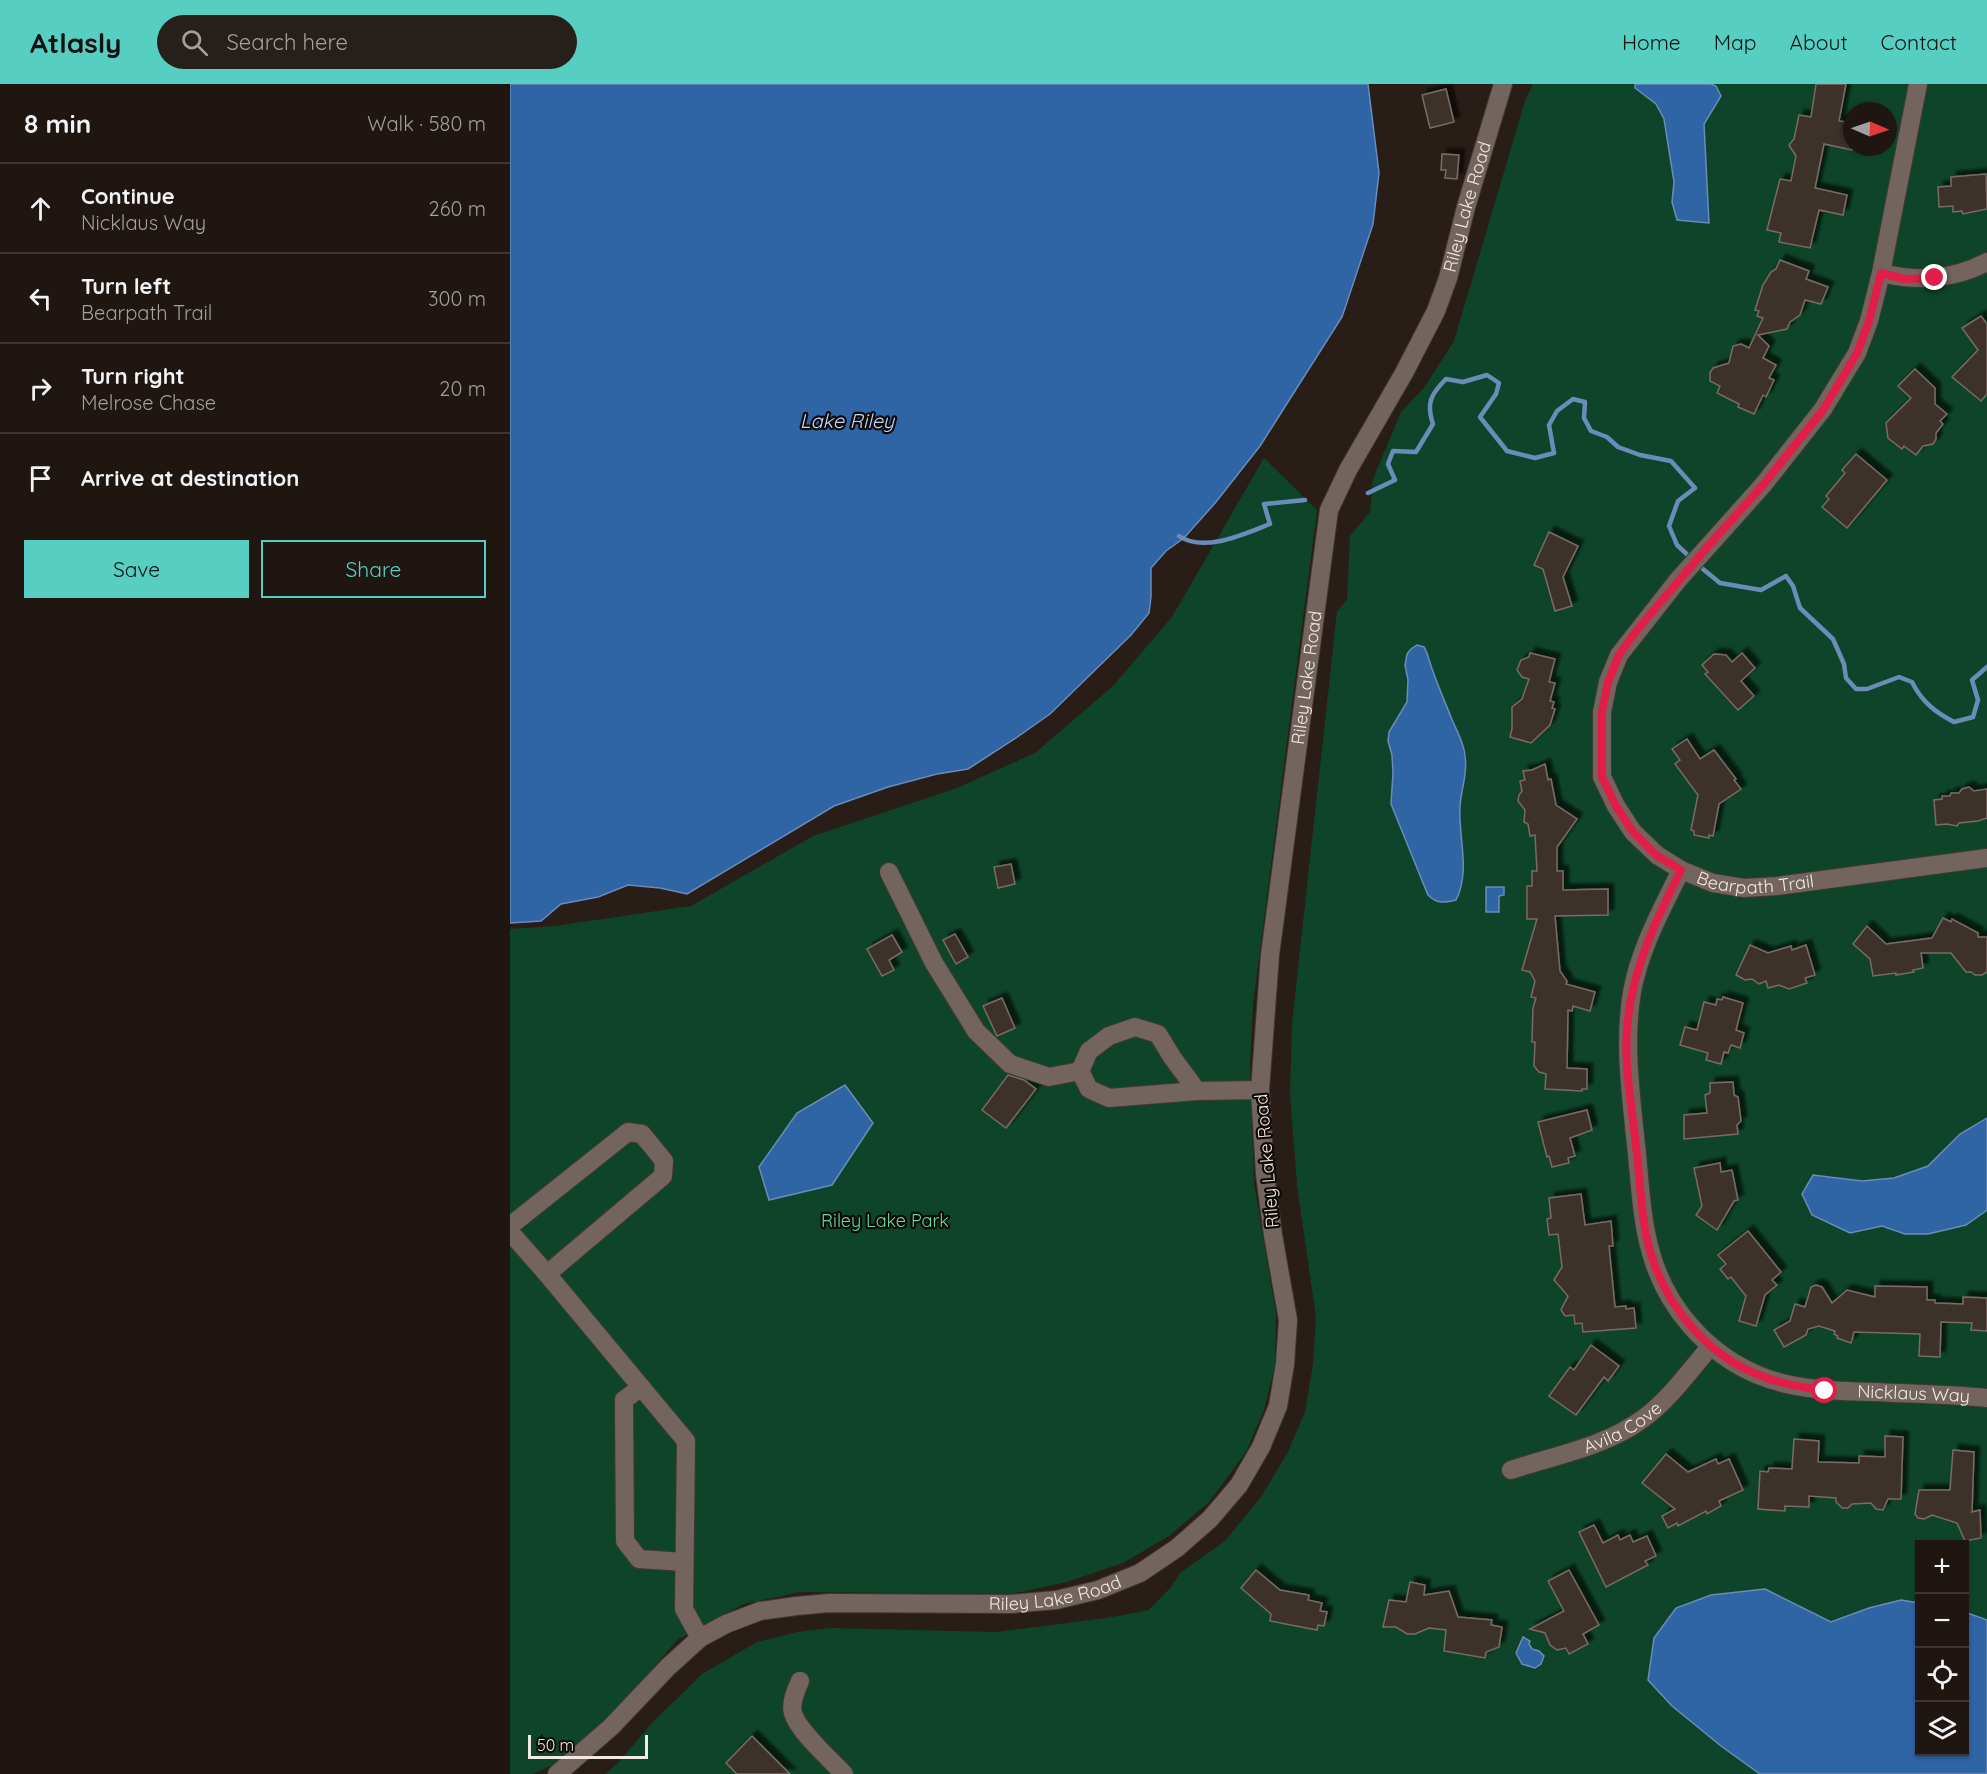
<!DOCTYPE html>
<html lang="en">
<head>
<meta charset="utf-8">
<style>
  :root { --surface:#1f1611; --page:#271f1a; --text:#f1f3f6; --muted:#a19f9f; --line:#3c3531; --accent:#56cec2 }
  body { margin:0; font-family:Quicksand,sans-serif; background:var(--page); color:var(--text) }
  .controls { position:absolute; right:18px; bottom:18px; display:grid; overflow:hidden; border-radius:0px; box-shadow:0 2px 4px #0004 }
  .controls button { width:54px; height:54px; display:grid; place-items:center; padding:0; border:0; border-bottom:2px solid var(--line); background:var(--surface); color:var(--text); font:30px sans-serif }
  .compass { position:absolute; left:1333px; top:18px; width:54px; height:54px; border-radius:50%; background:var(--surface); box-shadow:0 2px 4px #0004; rotate:92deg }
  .scale { position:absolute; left:18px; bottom:15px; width:120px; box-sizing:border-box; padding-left:6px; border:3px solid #f2e9e5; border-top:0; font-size:16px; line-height:21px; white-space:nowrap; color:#f2e9e5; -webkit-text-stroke:4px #0e0906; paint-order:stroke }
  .stop { position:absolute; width:18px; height:18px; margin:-14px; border:4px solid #e11d48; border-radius:50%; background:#fff }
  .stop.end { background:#e11d48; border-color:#fff; box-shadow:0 2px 6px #0008 }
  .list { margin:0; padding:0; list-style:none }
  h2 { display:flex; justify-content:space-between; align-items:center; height:78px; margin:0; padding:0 24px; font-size:26px }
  h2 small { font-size:20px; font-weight:400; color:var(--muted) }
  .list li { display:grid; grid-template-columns:39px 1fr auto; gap:18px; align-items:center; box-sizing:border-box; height:90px; padding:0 24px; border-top:2px solid var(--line) }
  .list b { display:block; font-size:22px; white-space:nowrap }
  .list p { margin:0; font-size:20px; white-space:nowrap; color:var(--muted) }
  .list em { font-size:20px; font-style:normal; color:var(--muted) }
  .actions { display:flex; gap:12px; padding:18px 24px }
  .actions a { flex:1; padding:14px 0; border:2px solid var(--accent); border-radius:0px; text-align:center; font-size:21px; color:var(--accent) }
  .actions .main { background:var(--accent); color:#111 }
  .icon { flex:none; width:33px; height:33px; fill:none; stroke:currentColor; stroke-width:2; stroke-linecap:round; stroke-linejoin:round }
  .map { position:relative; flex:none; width:1477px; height:1690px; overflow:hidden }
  header { display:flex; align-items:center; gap:36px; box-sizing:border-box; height:84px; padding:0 30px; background:var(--accent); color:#111 }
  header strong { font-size:28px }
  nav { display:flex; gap:33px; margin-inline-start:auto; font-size:21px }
  .search { width:420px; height:54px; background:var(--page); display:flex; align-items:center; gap:15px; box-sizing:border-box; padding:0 21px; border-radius:33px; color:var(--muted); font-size:22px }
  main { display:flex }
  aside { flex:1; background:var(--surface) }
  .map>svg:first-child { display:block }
  .green { fill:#0e452a; fill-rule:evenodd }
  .water { fill:#2f64a5; stroke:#6a8cb8; stroke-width:1.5 }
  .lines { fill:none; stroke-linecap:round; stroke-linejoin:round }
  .stream { stroke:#6a8cb8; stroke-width:4.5 }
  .building { fill:#3e312b; stroke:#796b63; stroke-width:1.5; filter:url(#shadow) }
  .minor-casing { stroke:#423936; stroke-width:20 }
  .minor { stroke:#73655e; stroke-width:18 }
  .route { stroke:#e11d48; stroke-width:8 }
  .labels { text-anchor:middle; stroke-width:4.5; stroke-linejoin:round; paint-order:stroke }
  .street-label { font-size:18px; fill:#f2e9e5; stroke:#0e0906 }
  .park-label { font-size:18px; fill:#62df9c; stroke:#0e0906 }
  .water-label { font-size:20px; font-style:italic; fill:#bcd8fc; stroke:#0e0906 }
</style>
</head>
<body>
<header>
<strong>Atlasly</strong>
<div class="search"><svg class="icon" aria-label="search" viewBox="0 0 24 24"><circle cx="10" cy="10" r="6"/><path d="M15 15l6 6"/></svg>Search here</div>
<nav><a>Home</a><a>Map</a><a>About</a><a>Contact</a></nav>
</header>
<main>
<aside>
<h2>8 min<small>Walk · 580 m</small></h2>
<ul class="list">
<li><svg class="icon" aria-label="ahead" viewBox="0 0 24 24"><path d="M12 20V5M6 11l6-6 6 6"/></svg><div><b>Continue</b><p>Nicklaus Way</p></div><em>260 m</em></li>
<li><svg class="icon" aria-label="left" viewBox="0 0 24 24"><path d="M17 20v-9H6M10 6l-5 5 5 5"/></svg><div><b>Turn left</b><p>Bearpath Trail</p></div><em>300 m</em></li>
<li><svg class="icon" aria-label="right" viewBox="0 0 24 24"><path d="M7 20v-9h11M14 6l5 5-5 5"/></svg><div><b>Turn right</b><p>Melrose Chase</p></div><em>20 m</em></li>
<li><svg class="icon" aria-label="arrive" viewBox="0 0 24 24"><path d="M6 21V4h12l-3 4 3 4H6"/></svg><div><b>Arrive at destination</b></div></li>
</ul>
<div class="actions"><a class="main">Save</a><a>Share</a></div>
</aside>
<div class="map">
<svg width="1477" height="1690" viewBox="0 0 1477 1690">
  <defs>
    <filter id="shadow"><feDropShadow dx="5.5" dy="-5.5" stdDeviation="1.5" flood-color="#0009"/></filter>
  </defs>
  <rect width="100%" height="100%" fill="#291d17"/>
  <g class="green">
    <path d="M1023 0H1477V1690H95L108 1679 142 1639 192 1590 247 1558 288 1548 320 1544 487 1548 603 1533 639 1526 661 1503 670 1489 715 1457 751 1413 778 1368 795 1328 803 1280 806 1233 787 1101 780 1009 782 939 827 528 837 515 840 452 860 428 863 395 891 328 914 304 944 257 1015 17ZM1342 27H1378V63H1342ZM1410 1460H1454V1668H1410Z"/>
    <polygon points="754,374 807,426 743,920 740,980 744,1099 766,1230 765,1281 754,1326 736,1368 699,1418 659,1452 613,1479 557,1498 501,1510 290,1508 234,1520 167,1556 73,1668 22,1690 0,1690 0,845 45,842 181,822 303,752 447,704 525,669 603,602 662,533"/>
  </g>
  <g class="water">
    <polygon points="0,0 858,0 869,89 863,140 832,233 750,362 706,418 674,454 656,467 641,484 641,513 639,529 621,551 540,630 506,654 458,685 427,690 378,703 324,722 177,810 150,804 118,801 88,813 51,820 31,837 0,839"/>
    <polygon points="1125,0 1201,0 1206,2 1211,12 1194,40 1199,139 1167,136 1162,118 1164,98 1154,35 1146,20 1125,4"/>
    <path d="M907 561 914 563 917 569C923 591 933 613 941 633 946 646 954 658 955 672 958 690 951 705 950 722 948 754 961 786 946 816 934 819 927 820 918 811L881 720 883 689 882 671 878 657 879 648 897 618 898 596 895 581 897 570 901 565Z"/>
    <polygon points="976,803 994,803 994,811 989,812 989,828 976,828"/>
    <polygon points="335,1001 363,1039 322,1101 259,1116 249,1083 287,1029"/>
    <polygon points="1477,1034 1477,1126 1456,1141 1418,1150 1395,1150 1372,1142 1340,1149 1302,1131 1292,1110 1303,1091 1352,1097 1384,1094 1418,1082 1450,1050"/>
    <polygon points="1255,1505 1321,1538 1359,1524 1391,1516 1409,1519 1410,1668 1454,1668 1455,1528 1477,1536 1477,1690 1250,1690 1211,1662 1162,1622 1138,1596 1144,1554 1166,1524 1201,1511"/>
    <polygon points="1013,1553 1020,1557 1019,1560 1022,1565 1029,1567 1034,1572 1031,1580 1025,1584 1012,1580 1006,1569"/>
  </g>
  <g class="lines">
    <g class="stream">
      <path d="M858 409 885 396 878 380 883 367 906 368 923 340C916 319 921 310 936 295L953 298 977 291 989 299 986 310 970 333 997 367 1025 374 1044 369 1039 341 1047 327 1063 315 1075 318 1074 334 1081 347 1097 353 1108 363 1130 371 1161 377 1185 404 1168 417 1159 442 1167 461 1182 475"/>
      <path d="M669 452C694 469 734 450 760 440L754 420 795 416"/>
      <path d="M1188 481 1210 499 1251 506 1276 492 1283 502 1290 524 1323 555 1334 580 1336 594 1346 605H1357L1389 593 1402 598C1412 618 1425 628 1444 638L1463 633 1468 616 1462 596 1477 583"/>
    </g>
  </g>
  <g class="building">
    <polygon points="1306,0 1336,0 1329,37 1342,39 1342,66 1314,60 1305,104 1337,111 1333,131 1309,126 1300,164 1269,158 1271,149 1257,146 1270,95 1281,97 1286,72 1279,61 1284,55 1289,31 1301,33"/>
    <polygon points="936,5 944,38 920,44 912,11"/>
    <polygon points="932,70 949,71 947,95 935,94 936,86 931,86"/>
    <polygon points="1476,90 1477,125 1453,130 1452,127 1443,128 1443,122 1429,123 1428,103 1441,102 1441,93"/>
    <polygon points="1270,176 1299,187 1296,195 1318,203 1311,220 1295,216 1290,231 1280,238 1277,245 1248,251 1259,262 1253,274 1266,281 1259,294 1264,296 1256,313 1253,311 1244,330 1228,323 1229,320 1207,309 1210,302 1200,297 1200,289 1203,284 1219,279 1223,262 1231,260 1239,264 1253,234 1247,232 1249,227 1245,226 1253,201 1261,188 1266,185"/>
    <polygon points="1471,232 1477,240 1477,310 1471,317 1442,293 1468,266 1452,244"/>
    <polygon points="1405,285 1425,304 1425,320 1437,330 1430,337 1433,340 1426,349 1426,355 1423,360 1413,362 1406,371 1394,362 1392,365 1378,354 1376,339 1401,314 1388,302"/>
    <polygon points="1346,370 1377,396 1337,444 1312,423 1319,415 1316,412 1335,389 1332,386"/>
    <polygon points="1039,448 1068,462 1053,493 1062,522 1045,527 1033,485 1024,481"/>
    <polygon points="1020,569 1045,575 1039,598 1045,599 1040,617 1044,618 1042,624 1045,625 1040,641 1021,659 1000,653 1002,645 1002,623 1012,615 1019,595 1012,593 1007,586 1011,576 1019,573"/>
    <polygon points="1232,569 1245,584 1231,597 1244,612 1228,626 1195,590 1198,588 1192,581 1204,570 1216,571 1222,578"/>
    <polygon points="1177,655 1190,675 1204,666 1226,695 1224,696 1231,705 1209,720 1203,752 1199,751 1199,754 1184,751 1184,747 1181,746 1188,711 1165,680 1170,676 1162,665"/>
    <polygon points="1035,680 1038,696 1041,695 1046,721 1067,735 1047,763 1047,787 1053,787 1053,806 1098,805 1098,831 1045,832 1050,887 1057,897 1056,900 1085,908 1080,927 1063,922 1062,927 1058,926 1057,984 1077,985 1077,1005 1072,1005 1072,1007 1035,1005 1036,990 1029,988 1024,982 1025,958 1022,958 1023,924 1026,914 1021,913 1025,897 1020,888 1012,886 1027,835 1017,835 1017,802 1022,802 1022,787 1027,787 1025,751 1020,752 1018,740 1014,738 1015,726 1008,717 1009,711 1012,707 1010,697 1015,696 1013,687 1022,686"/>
    <polygon points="1459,703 1464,707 1477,705 1477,734 1468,737 1449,739 1447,742 1437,740 1426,741 1424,716 1432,715 1432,712 1440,712 1441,709 1449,709 1452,705"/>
    <polygon points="501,780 505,800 488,804 484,783"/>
    <polygon points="1433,834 1441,838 1442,835 1468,849 1468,853 1477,853 1477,888 1472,891 1465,891 1461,888 1456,888 1441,869 1411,869 1413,884 1403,886 1404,888 1386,891 1386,889 1363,892 1360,875 1343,860 1357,842 1376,860 1422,854"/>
    <polygon points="445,850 458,873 446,880 433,856"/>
    <polygon points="382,851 392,868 379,876 384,886 372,892 357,865"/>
    <polygon points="1240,861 1258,869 1281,862 1282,866 1296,861 1305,891 1295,894 1297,899 1279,905 1269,901 1258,904 1256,897 1249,900 1242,895 1235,896 1226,891"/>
    <polygon points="1213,913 1233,919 1226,946 1234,949 1230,964 1221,961 1218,969 1214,968 1211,980 1196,976 1198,969 1170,961 1175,943 1187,946 1194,918 1206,921 1207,915 1212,916"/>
    <polygon points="492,914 505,944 487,952 473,922"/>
    <polygon points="498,991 514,996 526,1005 496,1044 472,1026"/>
    <polygon points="1223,998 1224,1011 1228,1013 1231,1037 1227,1041 1228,1050 1174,1055 1174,1031 1197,1029 1195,1011 1200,1009 1200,999"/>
    <polygon points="1077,1026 1082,1046 1060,1054 1065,1072 1058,1074 1059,1079 1042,1083 1039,1072 1037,1073 1028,1038"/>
    <polygon points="1210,1079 1211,1088 1222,1086 1228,1116 1224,1117 1207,1146 1186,1131 1192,1122 1184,1084"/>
    <polygon points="1071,1110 1075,1141 1101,1137 1103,1162 1099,1162 1105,1223 1116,1222 1116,1225 1124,1224 1126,1244 1073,1248 1072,1239 1065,1240 1064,1231 1055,1232 1051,1226 1058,1212 1044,1196 1052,1183 1048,1150 1039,1151 1037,1135 1041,1134 1039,1114"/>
    <polygon points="1238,1147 1271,1188 1262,1196 1267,1201 1255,1211 1246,1242 1229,1237 1236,1212 1221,1193 1218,1195 1210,1185 1216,1180 1208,1171"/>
    <polygon points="1306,1201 1312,1203 1322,1219 1337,1206 1365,1213 1365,1202 1417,1203 1417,1216 1425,1216 1425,1219 1453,1220 1453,1213 1477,1214 1477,1247 1461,1246 1462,1239 1431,1238 1430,1273 1409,1272 1410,1250 1344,1248 1341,1259 1327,1254 1328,1252 1324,1250 1325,1247 1309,1242 1298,1245 1296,1251 1274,1263 1264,1246 1280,1237 1285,1220 1295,1223 1301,1203"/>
    <polygon points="1081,1261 1109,1282 1098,1297 1094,1293 1066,1331 1039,1312 1060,1283 1064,1286"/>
    <polygon points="1375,1352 1393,1353 1391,1415 1378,1415 1373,1426 1366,1425 1361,1419 1342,1420 1338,1424 1332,1424 1326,1418 1326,1414 1299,1412 1299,1423 1275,1422 1275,1427 1248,1425 1250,1387 1258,1388 1259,1384 1282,1385 1284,1355 1309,1357 1308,1378 1349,1379 1349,1372 1375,1373"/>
    <polygon points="1443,1366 1464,1368 1462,1428 1470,1426 1471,1454 1455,1457 1447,1439 1422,1431 1414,1435 1408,1434 1405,1430 1409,1406 1440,1406"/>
    <polygon points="1156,1370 1178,1388 1206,1375 1208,1380 1219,1375 1233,1406 1209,1417 1211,1422 1197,1430 1196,1427 1168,1442 1167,1439 1158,1444 1152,1432 1165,1425 1132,1399"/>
    <polygon points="1084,1441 1093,1459 1108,1451 1110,1456 1120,1451 1123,1458 1137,1452 1146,1472 1135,1477 1138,1481 1096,1503 1069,1448"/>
    <polygon points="746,1486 770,1506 799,1511 798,1516 812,1519 810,1527 817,1528 814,1542 808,1541 807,1546 760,1537 761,1530 731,1504"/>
    <polygon points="1059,1486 1089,1541 1073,1550 1078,1560 1059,1570 1056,1564 1047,1566 1040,1561 1035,1549 1020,1545 1054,1527 1038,1497"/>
    <polygon points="900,1498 915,1501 914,1511 939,1507 948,1533 982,1536 981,1541 992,1543 989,1563 976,1568 975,1574 934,1567 936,1546 919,1544 905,1550 897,1550 886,1543 873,1543 879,1516 896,1518"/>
    <polygon points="242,1652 280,1690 227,1690 216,1679"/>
  </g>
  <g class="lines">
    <defs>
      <g id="minor">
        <path id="s1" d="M1408 0 1371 189 1359 237 1347 269 1313 325 1253 401 1168 496 1109 571 1098 598 1092 628V693L1106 722 1123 748 1147 771 1171 786 1203 799 1234 804 1267 802 1477 774"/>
        <path d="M1371 189C1408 198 1442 196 1477 178"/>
        <path id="s2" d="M1171 786C1152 825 1130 864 1122 908 1114 956 1120 1003 1125 1052 1130 1091 1130 1131 1141 1169 1156 1223 1196 1269 1248 1291 1284 1306 1325 1307 1364 1308 1402 1310 1439 1310 1477 1314"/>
        <polyline points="379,788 424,879 466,947 500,980 539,993 570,987"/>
        <polyline points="687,1007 599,1014 579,1005 570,987 579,967 599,952 625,943 648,950 662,973 687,1007 750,1006"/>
        <polyline points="0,1142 118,1048 132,1050 154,1077 153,1092 37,1190"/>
        <polyline points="0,1148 37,1190 176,1357 174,1525 190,1554"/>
        <polyline points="131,1303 114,1316 115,1457 129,1475 174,1478"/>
        <path id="s3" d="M1001 1386C1046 1371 1095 1363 1134 1334 1160 1315 1180 1286 1201 1262"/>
        <path d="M290 1597C286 1606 280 1619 283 1629 287 1646 321 1676 334 1690"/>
        <path id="s4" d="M47 1690 101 1643 158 1583 190 1554 216 1540 250 1527 286 1522 319 1519 501 1520 546 1516 588 1506 630 1489 667 1464 700 1435 729 1401 751 1363 768 1322 775 1280 778 1236 763 1151 755 1090 750 1006 760 871 819 426 838 386 894 289 926 227 938 194 956 123 993 0"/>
      </g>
    </defs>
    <use href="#minor" class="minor-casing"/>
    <use href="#minor" class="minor"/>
  </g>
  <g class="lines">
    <path class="route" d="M1315 1307C1293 1303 1270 1300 1249 1291 1197 1271 1157 1223 1141 1170 1131 1138 1131 1104 1127 1071 1123 1029 1114 986 1117 944 1121 887 1146 836 1171 786L1146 771 1123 748 1106 722 1092 693V628L1098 598 1109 571 1127 546 1199 461 1253 401 1313 326 1347 269 1359 237 1371 189 1395 195 1425 194"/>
  </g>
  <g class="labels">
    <g class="street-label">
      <text dy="6" stroke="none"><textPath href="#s4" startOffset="2108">Riley Lake Road</textPath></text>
      <text dy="6" stroke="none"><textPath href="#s4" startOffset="1604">Riley Lake Road</textPath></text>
      <text dy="6" stroke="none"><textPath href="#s1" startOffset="988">Bearpath Trail</textPath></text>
      <text transform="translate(757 1077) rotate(-95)" y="6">Riley Lake Road</text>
      <text dy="6" stroke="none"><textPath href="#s2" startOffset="720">Nicklaus Way</textPath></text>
      <text dy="6" stroke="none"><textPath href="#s3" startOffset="120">Avila Cove</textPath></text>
      <text dy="6" stroke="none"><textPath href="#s4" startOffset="560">Riley Lake Road</textPath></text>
    </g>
    <g class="park-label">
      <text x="375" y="1143">Riley Lake Park</text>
    </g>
    <g class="water-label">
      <text x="337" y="344">Lake Riley</text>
    </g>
  </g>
</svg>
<div class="controls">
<button>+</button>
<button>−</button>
<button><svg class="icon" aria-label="locate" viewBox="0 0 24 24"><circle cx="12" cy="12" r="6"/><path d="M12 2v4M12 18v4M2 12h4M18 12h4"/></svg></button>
<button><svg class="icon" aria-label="layers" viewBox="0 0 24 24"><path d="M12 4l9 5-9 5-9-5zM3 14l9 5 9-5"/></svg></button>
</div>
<svg class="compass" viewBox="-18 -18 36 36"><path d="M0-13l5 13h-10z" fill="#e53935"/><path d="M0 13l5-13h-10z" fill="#a19f9f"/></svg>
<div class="scale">50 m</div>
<div class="stop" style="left:1315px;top:1307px"></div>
<div class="stop end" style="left:1425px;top:194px"></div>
</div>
</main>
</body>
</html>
